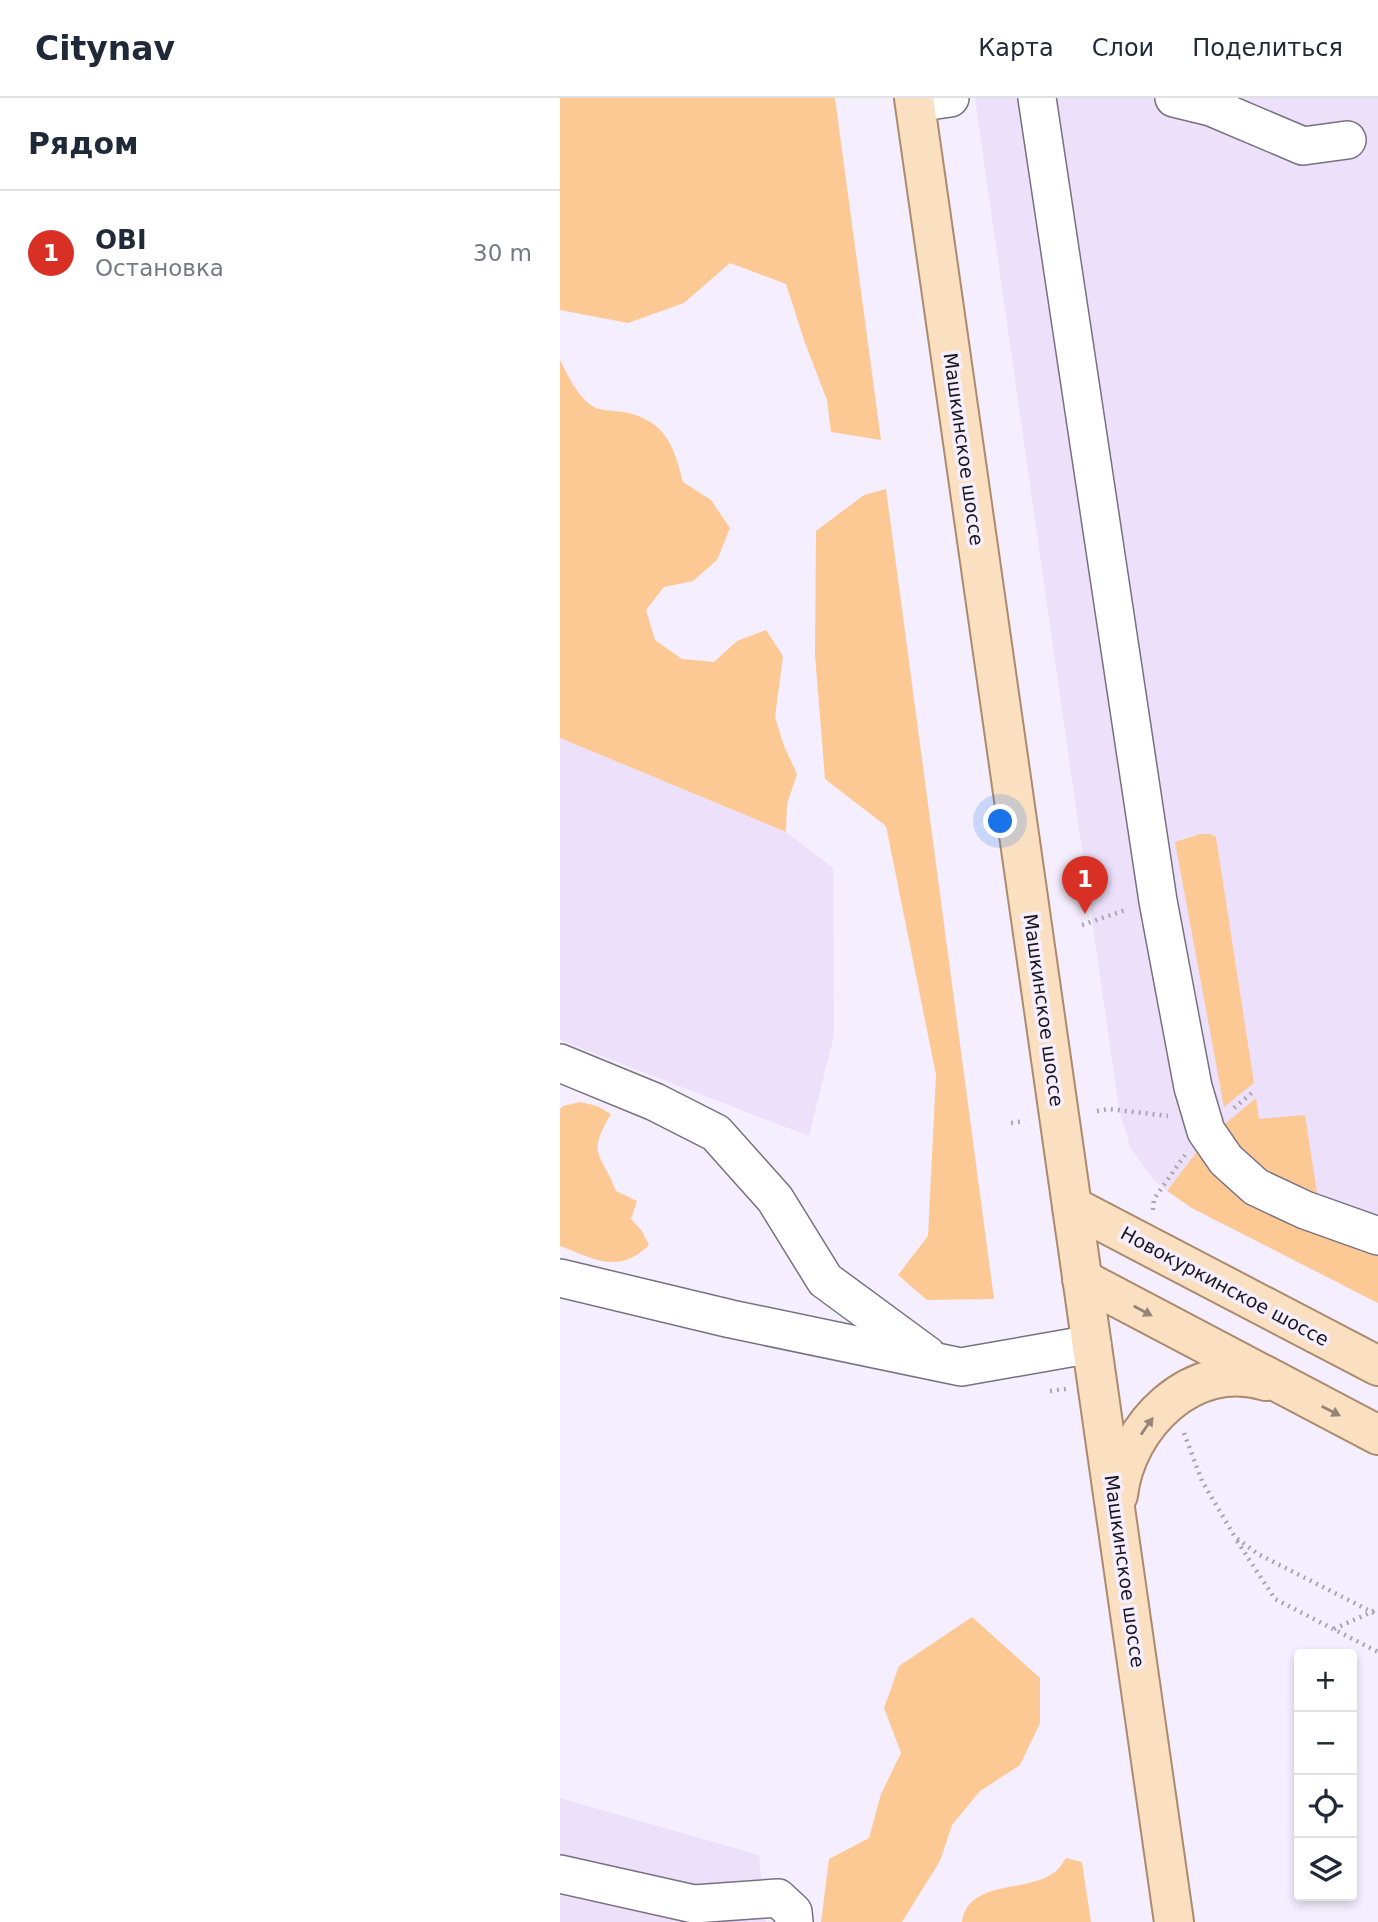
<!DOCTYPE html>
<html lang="ru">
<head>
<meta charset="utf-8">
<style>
  :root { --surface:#fff; --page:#f2f2f3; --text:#1f2937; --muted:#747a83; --line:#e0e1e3; --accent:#d93025 }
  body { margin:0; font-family:"DejaVu Sans",sans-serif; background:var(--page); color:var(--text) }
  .controls { position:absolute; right:21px; bottom:21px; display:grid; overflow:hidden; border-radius:7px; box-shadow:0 4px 10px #0003 }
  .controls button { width:63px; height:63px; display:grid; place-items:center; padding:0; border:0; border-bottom:2px solid var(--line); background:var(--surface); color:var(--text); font:35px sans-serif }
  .you { position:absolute; left:441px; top:724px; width:24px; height:24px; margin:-18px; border:5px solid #fff; border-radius:50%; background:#1a73e8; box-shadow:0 0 0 10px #1a73e833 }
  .badge { display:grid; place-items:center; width:46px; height:46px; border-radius:50%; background:var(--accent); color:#fff; font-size:23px; font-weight:700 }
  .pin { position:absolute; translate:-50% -58px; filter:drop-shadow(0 2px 4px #0008) }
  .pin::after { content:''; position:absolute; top:37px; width:24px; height:21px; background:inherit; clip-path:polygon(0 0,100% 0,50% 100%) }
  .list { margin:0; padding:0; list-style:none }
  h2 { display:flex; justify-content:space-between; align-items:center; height:91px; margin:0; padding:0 28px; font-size:30px }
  h2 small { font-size:23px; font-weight:400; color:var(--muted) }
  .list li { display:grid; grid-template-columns:46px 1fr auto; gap:21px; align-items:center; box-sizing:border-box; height:126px; padding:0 28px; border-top:2px solid var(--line) }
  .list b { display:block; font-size:26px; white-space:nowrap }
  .list p { margin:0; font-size:23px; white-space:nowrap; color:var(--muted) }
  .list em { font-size:23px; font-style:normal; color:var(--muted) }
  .icon { flex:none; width:38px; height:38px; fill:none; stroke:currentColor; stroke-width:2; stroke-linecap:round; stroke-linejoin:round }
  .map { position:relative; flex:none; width:818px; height:1824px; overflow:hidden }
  header { display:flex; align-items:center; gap:42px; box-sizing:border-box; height:98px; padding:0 35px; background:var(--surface); border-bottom:2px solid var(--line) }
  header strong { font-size:33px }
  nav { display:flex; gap:38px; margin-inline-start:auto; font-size:24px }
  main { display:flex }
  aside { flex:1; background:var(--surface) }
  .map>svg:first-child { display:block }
  .built { fill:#ede0fb }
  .green { fill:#fcc994 }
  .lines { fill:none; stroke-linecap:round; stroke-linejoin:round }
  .minor-casing { stroke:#787081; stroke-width:40 }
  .major-casing { stroke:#ab8a6d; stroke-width:42 }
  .path { stroke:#aba5b2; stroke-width:4.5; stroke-dasharray:2 5; stroke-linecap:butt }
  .minor { stroke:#fff; stroke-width:37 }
  .major { stroke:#fbdfc1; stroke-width:38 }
  .oneway { fill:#958577 }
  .labels { text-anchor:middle; stroke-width:7; stroke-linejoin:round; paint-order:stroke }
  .street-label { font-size:19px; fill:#19161d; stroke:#f5eefe }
</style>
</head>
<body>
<header>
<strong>Citynav</strong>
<nav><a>Карта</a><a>Слои</a><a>Поделиться</a></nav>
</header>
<main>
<aside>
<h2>Рядом<small></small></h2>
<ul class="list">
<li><span class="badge">1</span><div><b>OBI</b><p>Остановка</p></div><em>30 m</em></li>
</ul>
</aside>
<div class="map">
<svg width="818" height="1824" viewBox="0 0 818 1824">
  <rect width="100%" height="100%" fill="#f5eefe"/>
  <g class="built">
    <polygon points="415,0 818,0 818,1205 631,1110 594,1083 570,1049 559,1011"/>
    <polygon points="0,640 226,734 273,770 274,937 249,1038 0,942"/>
    <polygon points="0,1700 199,1757 206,1824 0,1824"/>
  </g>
  <g class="green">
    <polygon points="0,0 275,0 321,342 271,334 267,302 245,245 226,186 170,165 124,205 68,225 0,212"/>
    <path d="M0 262C9 279 18 301 36 310 44 313 56 313 64 314 106 323 113 346 123 384L151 402 170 430 157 462 133 483 104 489 86 512 95 542 122 561 154 564 177 543 206 532 223 558 215 619 224 648 237 676 227 706 226 734 0 640Z"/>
    <polygon points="326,391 434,1201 367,1202 338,1177 368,1138 376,977 326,728 265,681 255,557 256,433 304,397"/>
    <polygon points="640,736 650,736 656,739 694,985 664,1009 615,744"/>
    <polygon points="696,1000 699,1021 745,1017 757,1095 735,1094 693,1071 660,1030"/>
    <path d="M20 1004 37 1008 51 1016C26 1058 41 1054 56 1093L77 1103 71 1121 82 1133 89 1147C58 1177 35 1161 0 1148V1011L3 1008Z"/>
    <polygon points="639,1051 732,1123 818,1157 818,1205 632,1110 607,1093"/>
    <polygon points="412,1519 480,1580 480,1625 460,1667 420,1693 392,1727 380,1763 342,1824 261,1824 269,1761 309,1740 321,1696 341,1655 324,1610 339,1568"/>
    <path d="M506 1760 522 1764 531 1824H402C408 1780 470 1796 496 1773 500 1770 503 1764 506 1760Z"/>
  </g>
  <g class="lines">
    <defs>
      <g id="minor">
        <polyline points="477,0 598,803 633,989 646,1033 666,1062 696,1089 745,1112 818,1138"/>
        <polyline points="614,0 651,9 743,48 787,42"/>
        <polyline points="355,5 390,0"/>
        <polyline points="0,965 95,1004 156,1035 215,1101 265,1182 367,1257"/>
        <polyline points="0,1180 171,1221 401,1269 532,1246"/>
        <polyline points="0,1776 134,1806 218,1800 233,1814 234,1824"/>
      </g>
      <g id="major">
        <polyline points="354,0 614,1824"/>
        <polyline points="512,1108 818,1268"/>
        <polyline points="522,1181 818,1337"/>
        <path d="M558 1397C566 1328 632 1260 706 1283"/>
      </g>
    </defs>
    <use href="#minor" class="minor-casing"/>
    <use href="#major" class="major-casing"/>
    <g class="path">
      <polyline points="522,827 568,811"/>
      <polyline points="674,1010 694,993"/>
      <polyline points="537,1013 549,1011 608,1018"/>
      <polyline points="451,1025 465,1023"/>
      <polyline points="593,1112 594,1101 625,1057"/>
      <polyline points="490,1293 506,1291"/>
      <polyline points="624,1335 642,1383 675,1439 698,1456 818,1517"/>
      <polyline points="677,1443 715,1501 818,1554"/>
      <polyline points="774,1531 818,1511"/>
    </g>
    <use href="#minor" class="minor"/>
    <use href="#major" class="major"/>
  </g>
  <defs><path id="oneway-solid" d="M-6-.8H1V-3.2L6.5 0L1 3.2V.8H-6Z" transform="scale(1.75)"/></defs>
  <g class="oneway">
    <use href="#oneway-solid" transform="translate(583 1213) rotate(28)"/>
    <use href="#oneway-solid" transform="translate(771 1313) rotate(27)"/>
    <use href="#oneway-solid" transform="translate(587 1328) rotate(-55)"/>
  </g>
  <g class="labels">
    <g class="street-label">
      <text transform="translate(404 351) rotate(82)" y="7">Машкинское шоссе</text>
      <text transform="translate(484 912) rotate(82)" y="7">Машкинское шоссе</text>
      <text transform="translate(665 1188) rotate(28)" y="7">Новокуркинское шоссе</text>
      <text transform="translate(565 1473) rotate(82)" y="7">Машкинское шоссе</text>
    </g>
  </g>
</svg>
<div class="controls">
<button>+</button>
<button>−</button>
<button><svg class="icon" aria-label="locate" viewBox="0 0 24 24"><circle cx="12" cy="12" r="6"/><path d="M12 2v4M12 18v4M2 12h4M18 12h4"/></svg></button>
<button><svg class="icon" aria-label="layers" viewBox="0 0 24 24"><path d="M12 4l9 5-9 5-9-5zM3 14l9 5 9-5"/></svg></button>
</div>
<div class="you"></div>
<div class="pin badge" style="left:525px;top:816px">1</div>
</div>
</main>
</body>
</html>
